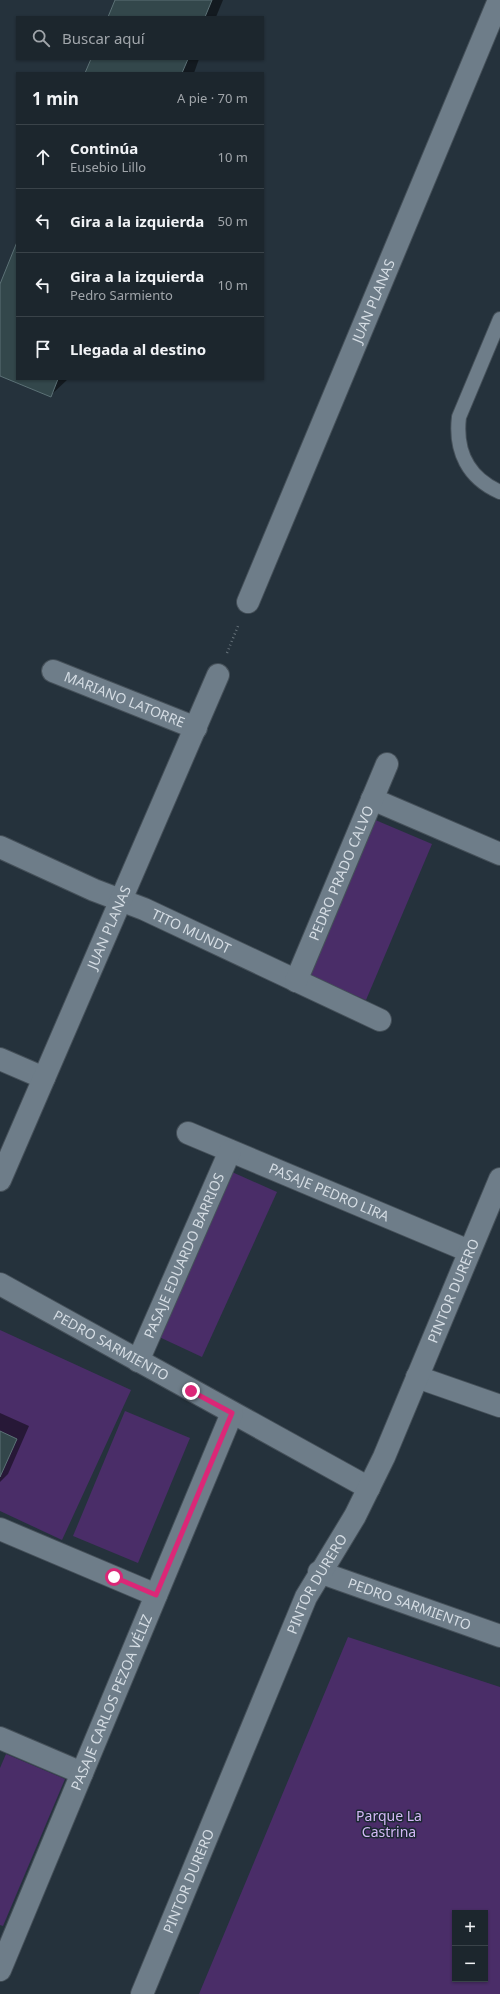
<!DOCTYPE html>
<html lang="es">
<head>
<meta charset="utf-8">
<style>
  :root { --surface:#1c262d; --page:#252e35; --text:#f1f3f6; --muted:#a0a5aa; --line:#3a4349 }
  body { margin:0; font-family:"Noto Sans",sans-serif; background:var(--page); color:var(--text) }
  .controls { position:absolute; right:12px; bottom:12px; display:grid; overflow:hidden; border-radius:0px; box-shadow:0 1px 3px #0004 }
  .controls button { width:36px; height:36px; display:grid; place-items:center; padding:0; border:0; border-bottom:1px solid var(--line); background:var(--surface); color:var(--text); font:20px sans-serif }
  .stop { position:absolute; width:12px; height:12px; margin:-9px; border:3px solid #db2777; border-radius:50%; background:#fff }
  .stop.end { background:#db2777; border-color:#fff; box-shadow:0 1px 4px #0008 }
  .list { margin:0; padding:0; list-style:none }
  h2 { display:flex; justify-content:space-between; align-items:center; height:52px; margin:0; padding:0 16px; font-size:17px }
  h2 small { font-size:13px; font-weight:400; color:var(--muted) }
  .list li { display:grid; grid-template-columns:26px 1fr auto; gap:12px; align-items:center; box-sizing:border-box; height:64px; padding:0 16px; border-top:1px solid var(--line) }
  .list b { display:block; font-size:15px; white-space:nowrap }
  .list p { margin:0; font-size:13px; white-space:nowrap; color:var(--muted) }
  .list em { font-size:13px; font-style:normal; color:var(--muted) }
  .icon { flex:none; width:22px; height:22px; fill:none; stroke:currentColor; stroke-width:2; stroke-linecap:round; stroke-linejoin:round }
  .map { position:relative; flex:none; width:500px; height:1994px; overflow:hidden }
  .search { position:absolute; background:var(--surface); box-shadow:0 1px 3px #0004; left:16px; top:16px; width:248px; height:44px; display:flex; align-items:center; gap:10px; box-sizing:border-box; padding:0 14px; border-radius:0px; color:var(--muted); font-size:15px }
  .panel { position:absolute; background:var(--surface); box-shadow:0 1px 3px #0004; left:16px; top:72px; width:248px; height:308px; border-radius:0px }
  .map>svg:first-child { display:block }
  .green { fill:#4a2d68; fill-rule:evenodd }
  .shadow { fill:#0007 }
  .building { fill:#33474b; stroke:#5c7176 }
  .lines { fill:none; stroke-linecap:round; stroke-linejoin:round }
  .service-casing { stroke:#455059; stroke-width:16 }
  .minor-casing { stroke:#455059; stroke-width:24 }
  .path { stroke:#657179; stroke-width:2.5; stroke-dasharray:1 3; stroke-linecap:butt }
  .service { stroke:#6e7d89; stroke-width:14 }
  .minor { stroke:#6e7d89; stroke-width:22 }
  .route { stroke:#db2777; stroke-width:5 }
  .labels { text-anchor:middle; stroke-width:3; stroke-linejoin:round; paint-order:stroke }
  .street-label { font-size:14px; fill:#d4dce3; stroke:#1b2832 }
  .park-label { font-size:14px; fill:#d4b9f6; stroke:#1b2832 }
</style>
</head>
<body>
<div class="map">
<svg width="500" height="1994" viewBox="0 0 500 1994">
  <rect width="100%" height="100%" fill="#25323c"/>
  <g class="green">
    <polygon points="373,819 432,844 366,1000 307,975"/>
    <polygon points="232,1172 277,1192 202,1357 157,1336"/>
    <polygon points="0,1330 131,1390 62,1540 0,1511"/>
    <polygon points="125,1411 190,1438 138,1563 73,1536"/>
    <path d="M348 1637 500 1687V1994H199ZM455 1913H485V1979H455Z"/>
    <polygon points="6,1754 65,1779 3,1926 0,1925 0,1768"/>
  </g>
  <g class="shadow">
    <polygon points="116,0 223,0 216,17 109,17"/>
    <polygon points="92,59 199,59 194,73 86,73"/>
    <polygon points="17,245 17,379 68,379 51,395 0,375 0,287"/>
    <polygon points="0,1413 29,1426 8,1474 0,1482"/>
  </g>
  <g class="building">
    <polygon points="115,0 212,0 205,17 108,17"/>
    <polygon points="91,59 188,59 182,73 85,73"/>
    <polygon points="17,242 17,379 58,379 51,397 0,376 0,284"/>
    <polygon points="0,1431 17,1439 0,1477"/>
  </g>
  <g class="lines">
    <defs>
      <path id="service" d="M500 319 459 417C455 451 468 478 500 492"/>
      <g id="minor">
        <path id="s1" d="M248 602 499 0"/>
        <path id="s2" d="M53 671 196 728"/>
        <polyline points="372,799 500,854"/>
        <path id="s3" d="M0 847 94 890 144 909 380 1020"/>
        <path id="s4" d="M296 981 387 764"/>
        <polyline points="0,1059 44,1078"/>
        <path id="s5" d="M188 1133 469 1251"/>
        <path id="s6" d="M0 1180 218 675"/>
        <path id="s7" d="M0 1284 369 1488"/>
        <path id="s8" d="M138 1361 230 1151"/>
        <polyline points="417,1377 500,1406"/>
        <polyline points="0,1529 156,1595"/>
        <path id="s9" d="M319 1572 500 1636"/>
        <polyline points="0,1738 82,1773"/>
        <path id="s10" d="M0 1970 232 1413"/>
        <path id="s11" d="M142 1994 306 1597 355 1516 384 1457 500 1179"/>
      </g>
    </defs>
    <use href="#service" class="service-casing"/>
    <use href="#minor" class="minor-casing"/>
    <polyline class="path" points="227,653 238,626"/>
    <use href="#service" class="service"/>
    <use href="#minor" class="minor"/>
  </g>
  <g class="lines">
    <polyline class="route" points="114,1577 156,1595 232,1413 191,1391"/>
  </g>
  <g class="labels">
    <g class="street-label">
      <text dy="5" stroke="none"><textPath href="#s1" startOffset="326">JUAN PLANAS</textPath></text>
      <text dy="5" stroke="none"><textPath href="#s2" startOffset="77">MARIANO LATORRE</textPath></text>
      <text dy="5" stroke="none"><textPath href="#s4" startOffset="117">PEDRO PRADO CALVO</textPath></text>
      <text dy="5" stroke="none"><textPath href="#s6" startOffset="275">JUAN PLANAS</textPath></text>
      <text dy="5" stroke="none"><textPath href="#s3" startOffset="209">TITO MUNDT</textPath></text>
      <text dy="5" stroke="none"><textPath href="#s5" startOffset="153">PASAJE PEDRO LIRA</textPath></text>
      <text dy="5" stroke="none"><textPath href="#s8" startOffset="115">PASAJE EDUARDO BARRIOS</textPath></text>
      <text dy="5" stroke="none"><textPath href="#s11" startOffset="770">PINTOR DURERO</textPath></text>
      <text dy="5" stroke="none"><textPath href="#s7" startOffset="127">PEDRO SARMIENTO</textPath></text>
      <text dy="5" stroke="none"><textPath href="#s11" startOffset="446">PINTOR DURERO</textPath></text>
      <text dy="5" stroke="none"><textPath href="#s9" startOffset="96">PEDRO SARMIENTO</textPath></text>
      <text dy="5" stroke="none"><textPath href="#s10" startOffset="290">PASAJE CARLOS PEZOA VÉLIZ</textPath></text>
      <text dy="5" stroke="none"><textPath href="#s11" startOffset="122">PINTOR DURERO</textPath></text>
    </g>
    <g class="park-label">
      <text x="389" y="1821">Parque La<tspan x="389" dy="16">Castrina</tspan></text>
    </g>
  </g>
</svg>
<div class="controls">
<button>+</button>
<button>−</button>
</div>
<div class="stop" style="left:114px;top:1577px"></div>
<div class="stop end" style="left:191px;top:1391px"></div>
<div class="search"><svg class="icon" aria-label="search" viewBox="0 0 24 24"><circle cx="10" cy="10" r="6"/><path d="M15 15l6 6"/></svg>Buscar aquí</div>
<section class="panel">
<h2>1 min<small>A pie · 70 m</small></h2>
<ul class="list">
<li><svg class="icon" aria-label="ahead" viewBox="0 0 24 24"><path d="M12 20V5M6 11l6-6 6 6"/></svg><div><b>Continúa</b><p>Eusebio Lillo</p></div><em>10 m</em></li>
<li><svg class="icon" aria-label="left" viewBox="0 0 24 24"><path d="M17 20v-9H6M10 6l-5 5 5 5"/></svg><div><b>Gira a la izquierda</b></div><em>50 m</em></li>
<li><svg class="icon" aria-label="left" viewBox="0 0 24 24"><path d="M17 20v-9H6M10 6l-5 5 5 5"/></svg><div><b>Gira a la izquierda</b><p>Pedro Sarmiento</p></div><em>10 m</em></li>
<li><svg class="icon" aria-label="arrive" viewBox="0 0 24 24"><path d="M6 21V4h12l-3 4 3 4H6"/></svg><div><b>Llegada al destino</b></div></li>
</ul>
</section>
</div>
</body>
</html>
